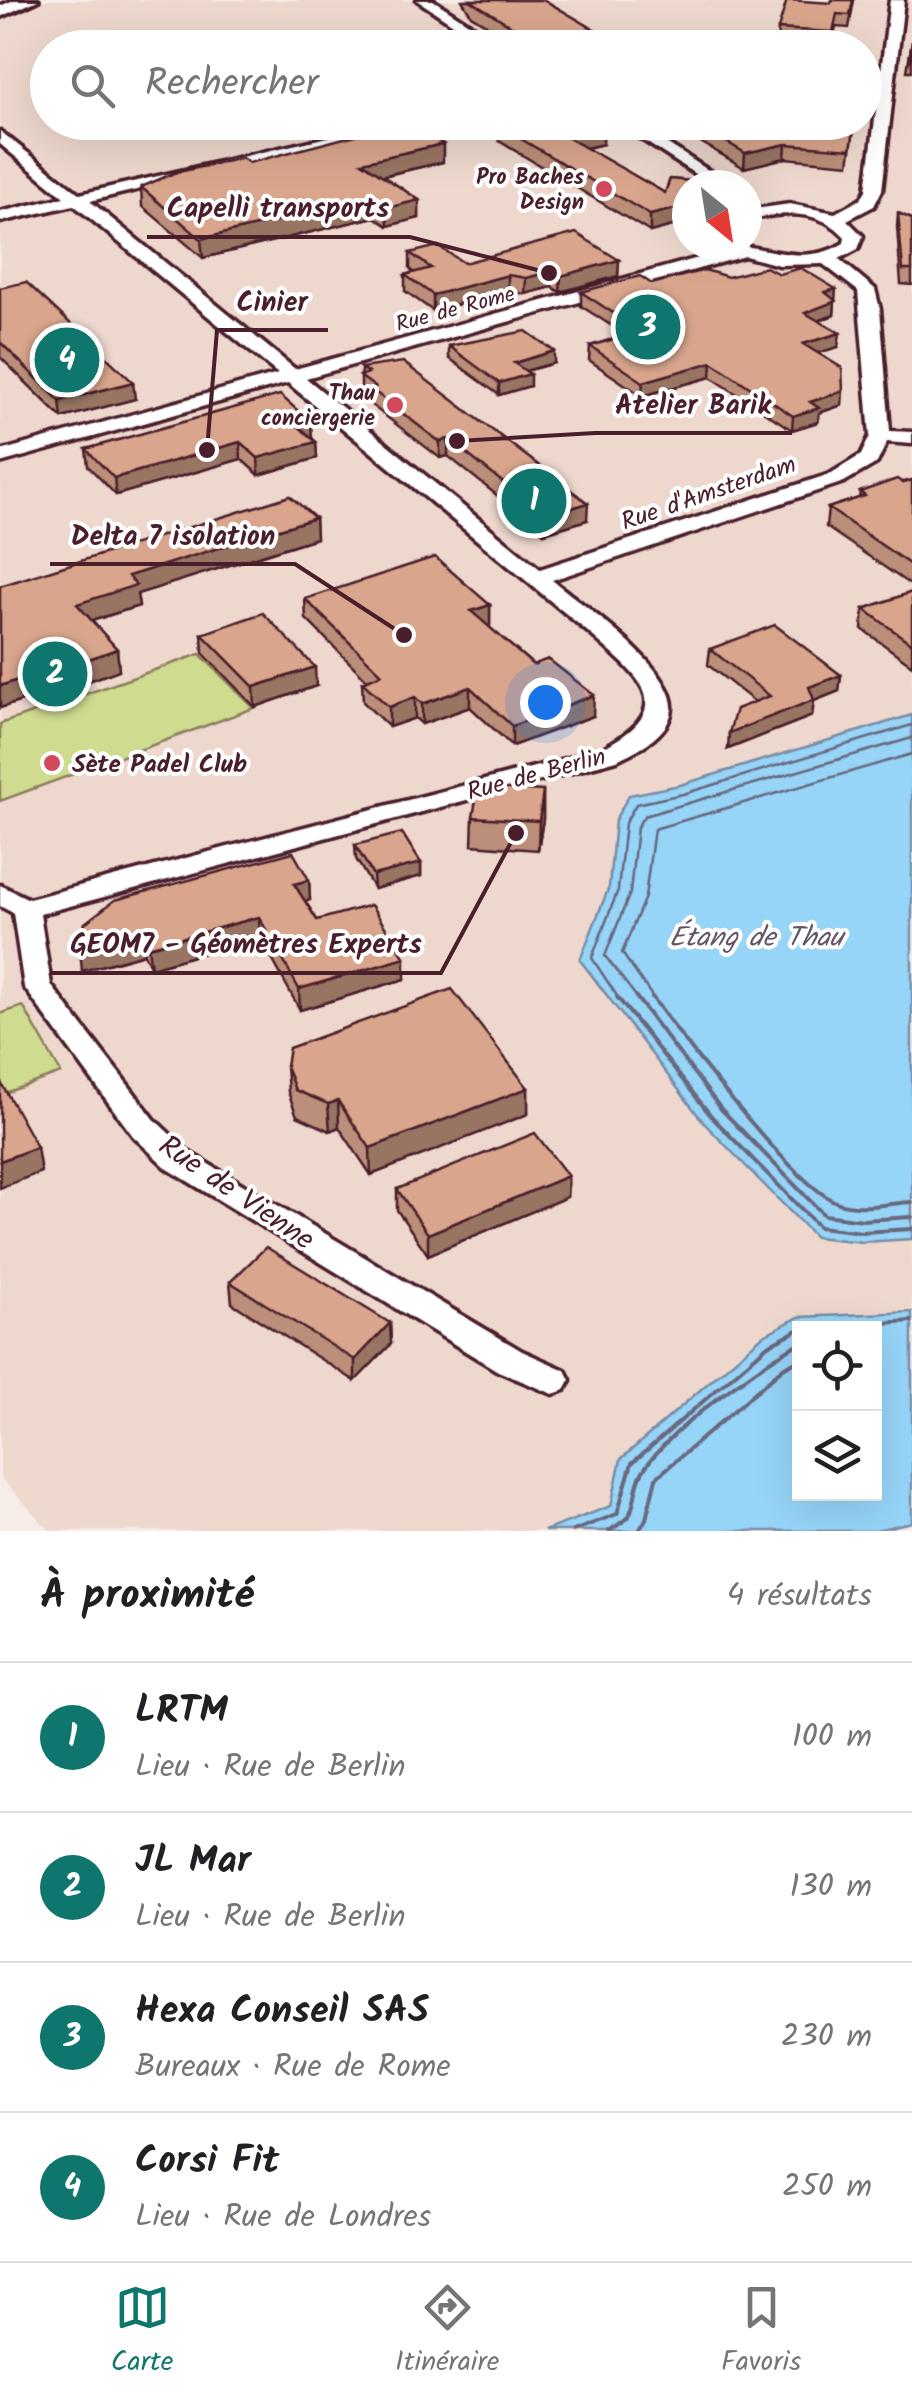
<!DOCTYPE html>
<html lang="fr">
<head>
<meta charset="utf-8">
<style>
  :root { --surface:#fff; --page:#f2f2f2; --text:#202124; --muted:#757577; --line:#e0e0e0; --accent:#0f766e }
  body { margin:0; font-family:Kalam,sans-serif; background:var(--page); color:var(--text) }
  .controls { position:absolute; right:30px; bottom:30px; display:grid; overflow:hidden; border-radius:0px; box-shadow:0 10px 40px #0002 }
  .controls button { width:90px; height:90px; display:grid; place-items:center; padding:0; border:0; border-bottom:2px solid var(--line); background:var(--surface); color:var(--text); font:50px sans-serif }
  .compass { position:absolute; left:672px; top:170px; width:90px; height:90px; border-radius:50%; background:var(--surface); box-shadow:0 10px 40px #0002; rotate:150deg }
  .you { position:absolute; left:545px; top:702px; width:35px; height:35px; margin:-25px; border:8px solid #fff; border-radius:50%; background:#1a73e8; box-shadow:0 0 0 15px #1a73e833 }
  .badge { display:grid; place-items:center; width:65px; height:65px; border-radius:50%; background:var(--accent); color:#fff; font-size:32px; font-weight:700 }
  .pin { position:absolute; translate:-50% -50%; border:5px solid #fff; box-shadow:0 2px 10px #0006 }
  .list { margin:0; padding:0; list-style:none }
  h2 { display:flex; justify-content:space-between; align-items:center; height:130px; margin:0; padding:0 40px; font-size:42px }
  h2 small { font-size:32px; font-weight:400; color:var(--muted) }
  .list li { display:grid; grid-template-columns:65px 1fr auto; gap:30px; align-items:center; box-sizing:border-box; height:150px; padding:0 40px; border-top:2px solid var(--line) }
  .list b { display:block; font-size:38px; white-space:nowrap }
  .list p { margin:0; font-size:32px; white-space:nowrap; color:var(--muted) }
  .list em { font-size:32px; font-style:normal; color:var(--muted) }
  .icon { flex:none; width:55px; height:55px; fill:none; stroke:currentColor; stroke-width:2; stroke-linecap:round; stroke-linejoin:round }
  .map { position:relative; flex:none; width:912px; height:1531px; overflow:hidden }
  .search { position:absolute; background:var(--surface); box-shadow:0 10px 40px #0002; left:30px; right:30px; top:30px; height:110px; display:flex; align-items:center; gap:25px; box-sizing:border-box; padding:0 35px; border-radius:55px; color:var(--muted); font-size:38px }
  .sheet { height:730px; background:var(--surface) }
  nav { display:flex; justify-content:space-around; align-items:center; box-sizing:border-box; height:140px; border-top:2px solid var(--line); background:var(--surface); font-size:28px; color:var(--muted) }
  nav a { display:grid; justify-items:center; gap:5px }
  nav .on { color:var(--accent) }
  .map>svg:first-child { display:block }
  .built { fill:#eed8cd; fill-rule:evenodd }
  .green { fill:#cfdb8f; stroke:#8c7d5d; stroke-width:2.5 }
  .water { fill:#96d4f8; stroke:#788ca6; stroke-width:2.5; fill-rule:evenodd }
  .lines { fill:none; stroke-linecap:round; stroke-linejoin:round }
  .shore-far1 { stroke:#68677d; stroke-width:2.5 }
  .shore { stroke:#68677d; stroke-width:4 }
  .minor-casing { stroke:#4a1f2b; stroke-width:7 }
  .major-casing { stroke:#4a1f2b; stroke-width:8 }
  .minor { fill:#fff; fill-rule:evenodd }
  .major { fill:#fff; fill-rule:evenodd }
  .wall { fill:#bb8f79; stroke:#4a1f2b; stroke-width:2.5 }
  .shaded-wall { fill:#987463; stroke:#4a1f2b; stroke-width:2.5 }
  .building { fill:#d9a68d; stroke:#4a1f2b; stroke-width:2.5 }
  .poi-dot { fill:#d1495b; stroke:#fff; stroke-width:4 }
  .labels { text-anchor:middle; stroke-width:8; stroke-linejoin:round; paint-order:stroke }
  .far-poi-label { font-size:22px; font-weight:bold; fill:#4a1f2b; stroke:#fff; text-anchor:end }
  .far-street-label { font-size:22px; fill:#4a1f2b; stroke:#fff }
  .street-label { font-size:25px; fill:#4a1f2b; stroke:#fff }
  .poi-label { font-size:25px; font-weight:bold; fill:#4a1f2b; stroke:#fff; text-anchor:start }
  .water-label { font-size:28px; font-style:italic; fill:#615568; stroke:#fff }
  .near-street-label { font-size:30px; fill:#4a1f2b; stroke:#fff }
  .leader { fill:none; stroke:#4a1f2b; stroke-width:4 }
  .callout-dot { fill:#4a1f2b; stroke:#fff; stroke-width:4 }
  .callout-label { font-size:28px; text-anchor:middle; font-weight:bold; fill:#4a1f2b; stroke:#fff; stroke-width:8; stroke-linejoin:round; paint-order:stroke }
</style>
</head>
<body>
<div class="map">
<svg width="912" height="1531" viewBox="0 0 912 1531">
  <rect width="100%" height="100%" fill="#f7ede8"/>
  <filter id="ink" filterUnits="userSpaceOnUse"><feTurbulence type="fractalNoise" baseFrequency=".01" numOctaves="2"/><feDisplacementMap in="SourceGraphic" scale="20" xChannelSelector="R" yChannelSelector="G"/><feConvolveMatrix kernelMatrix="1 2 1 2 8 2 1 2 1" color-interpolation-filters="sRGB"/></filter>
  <g filter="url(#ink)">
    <path class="built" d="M43 0H912V715L670 788 615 820 609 887 580 960 704 1123 815 1237 862 1242 912 1239V1312L799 1317 621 1459 611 1506 544 1531H50L0 1477V19ZM48 48H864V122H48ZM687 185H747V245H687Z"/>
    <g class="green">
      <polygon points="200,654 254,708 0,801 0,724"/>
      <polygon points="23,1006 61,1073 2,1094 0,1014"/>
    </g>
    <g class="water">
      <polygon points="912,715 912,1239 862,1242 815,1237 704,1123 580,960 609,887 615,820 629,795 680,785"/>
      <path d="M912 1312V1522L872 1531H544L611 1506 621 1459 762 1336 799 1317ZM800 1328H874V1494H800Z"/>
    </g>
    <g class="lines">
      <g class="shore-far1">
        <polyline points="619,999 592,958 618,890 625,823 636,804 683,794 912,725"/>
        <polyline points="638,999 605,956 630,893 637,827 644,816 912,738"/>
        <polyline points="654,999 622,953 645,897 654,829 912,754"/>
      </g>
      <g class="shore">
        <polyline points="617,997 712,1117 819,1227 862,1232 912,1229"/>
        <polyline points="636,997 721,1109 824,1215 863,1220 912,1217"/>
        <path d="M652 997C684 1041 791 1182 836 1202 858 1211 889 1203 912 1202"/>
        <polyline points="800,1328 912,1321"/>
        <polyline points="573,1531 617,1514 632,1463 768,1345 800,1329"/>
        <path d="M609 1531 628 1518C636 1504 634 1488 642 1473 663 1434 760 1364 800 1343"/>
        <polyline points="639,1531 646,1519 656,1478 783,1368 800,1359"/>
      </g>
      <defs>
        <g id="minor">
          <polygon points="417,0 433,0 507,48 489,48"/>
          <path d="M890 0H904L882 190 874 206 847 220 863 236 858 249 839 259 875 289 880 309 890 431 912 432V444L887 442 877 463 844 482 552 580C581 604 676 669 672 709 669 736 637 750 617 760L40 914 51 985 155 1120 190 1153 522 1351 565 1370 570 1380 565 1390 553 1394 498 1371 168 1169 133 1136 24 987 13 913 0 906V885L29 899 599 750C683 707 640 678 588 632L288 383 0 463V451L278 374 74 205 0 222V212L64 197 0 144V131L80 194 393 122H423L90 201 295 369 731 249 727 245C768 245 803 268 844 243L845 237C820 208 781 212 747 220V210L790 204 835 213 861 199 866 190ZM745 256 779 265 823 264 858 291 870 436 861 455 830 474 540 569 306 378Z"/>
          <polygon points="615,122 634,122 731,185 712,185"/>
        </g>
        <polygon id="major" points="14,0 38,0 0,17 0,6"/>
      </defs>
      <use href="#minor" class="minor-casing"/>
      <use href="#major" class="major-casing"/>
      <use href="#minor" class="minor"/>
      <use href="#major" class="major"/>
    </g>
    <g class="wall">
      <polygon points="462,0 544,0 626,48 489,38 505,37 505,36 471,15"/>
      <polygon points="854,0 849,28 836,27 832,46 777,42 778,29 831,3"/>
      <polygon points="912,41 912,71 907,71"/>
      <polygon points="512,122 594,122 603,128 603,144 586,148 665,193 670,179 701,182 701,185 687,185 687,222 650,232 499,141 499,126"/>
      <polygon points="667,122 789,122 793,125 855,122 849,164 785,158 744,168"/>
      <polygon points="443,162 383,176 419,200 419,218 388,226 374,217 203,258 142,206 141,187"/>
      <polygon points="898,213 912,219 912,285 901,284 897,227"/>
      <polygon points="410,253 464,263 619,260 618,276 560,292 552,287 525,294 508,291 433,311 405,291 405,275 414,272 410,269"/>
      <polygon points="779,274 835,301 834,315 819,321 838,347 817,353 842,405 819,413 818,422 792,430 711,377 642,396 589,360 590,346 626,335 581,306 581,292 652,284"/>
      <polygon points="0,288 135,399 62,418 0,357"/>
      <polygon points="449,346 554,363 526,371 530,386 499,395 449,358"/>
      <polygon points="361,368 587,520 544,533 448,456 440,458 371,405 371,400 361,392"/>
      <polygon points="312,438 316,442 317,458 259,475 241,459 116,495 88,466 86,449"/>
      <polygon points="912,480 912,586 826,527 828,508 859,498 860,492"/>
      <polygon points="315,518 316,538 137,594 139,606 92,621 117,649 119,670 83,683 84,694 53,705 44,694 0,708 0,586"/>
      <polygon points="912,592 912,665 862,629 864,609"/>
      <polygon points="305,599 490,605 490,625 488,626 593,716 512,746 470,707 422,724 415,718 389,727 363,702 362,682 367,680 306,619"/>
      <polygon points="202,634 316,686 255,707 203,653"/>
      <polygon points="710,649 841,675 839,691 814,701 812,716 728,749 755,702 708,665"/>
      <polygon points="543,791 543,819 538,850 472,845 473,817"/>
      <polygon points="355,845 421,863 421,876 374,889 356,859"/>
      <polygon points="309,880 310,900 305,901 317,920 405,979 300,1010 260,937 151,968 144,954 82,971 85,923"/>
      <polygon points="286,1066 528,1088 528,1114 371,1175 339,1127 330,1131 297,1116 288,1092"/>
      <polygon points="568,1176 567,1197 428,1255 397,1210 397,1189"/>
      <polygon points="230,1282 390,1323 391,1344 355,1381 232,1303"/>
    </g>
    <g class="shaded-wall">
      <polygon points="603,128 603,144 566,153 567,137"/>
      <polygon points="443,144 443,162 363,180 362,162"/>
      <polygon points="786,144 785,158 744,168 745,153"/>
      <polygon points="373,198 374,217 203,258 201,239"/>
      <polygon points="419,200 419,218 388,226 387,208"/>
      <polygon points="687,206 687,222 650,232 650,215"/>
      <polygon points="619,260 618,276 560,292 561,276"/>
      <polygon points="553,271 552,287 525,294 526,278"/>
      <polygon points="508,275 508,291 433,311 433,295"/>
      <polygon points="836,289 834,315 804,326 805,313 825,292"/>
      <polygon points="840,333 838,347 801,358 803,344"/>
      <polygon points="554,351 554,363 514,374 514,363"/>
      <polygon points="712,362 711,377 642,396 643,382"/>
      <polygon points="530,374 530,386 499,395 499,383"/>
      <polygon points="133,382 135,399 62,418 60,401"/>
      <polygon points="843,391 842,405 819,413 818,422 792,430 793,416 810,402"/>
      <polygon points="311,422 312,438 297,425"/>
      <polygon points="448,439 448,456 440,458 440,442"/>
      <polygon points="240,442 241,459 116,495 114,478"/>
      <polygon points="316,442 317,458 259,475 258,458"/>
      <polygon points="588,503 587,520 544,533 545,516"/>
      <polygon points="315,518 316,538 137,594 139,606 80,624 77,604 128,576"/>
      <polygon points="490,605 490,625 471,631 471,611"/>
      <polygon points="117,649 119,670 83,683 84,694 53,705 50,684 74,664"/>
      <polygon points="315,667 316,686 255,707 254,687"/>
      <polygon points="41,672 44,694 0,708 0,686"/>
      <polygon points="841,675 839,691 814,701 812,716 728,749 729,733 809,687"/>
      <polygon points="470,687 470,707 422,724 422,704"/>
      <polygon points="594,695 593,716 512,746 512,726"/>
      <polygon points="415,697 415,718 389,727 389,707"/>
      <polygon points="543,791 543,819 538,850 539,821"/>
      <polygon points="421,863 421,876 374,889 373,875"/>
      <polygon points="309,880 310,900 295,904 294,884"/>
      <polygon points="259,917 260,937 151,968 148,947"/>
      <polygon points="141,934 144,954 82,971 80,950"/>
      <polygon points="405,958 405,979 300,1010 299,989"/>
      <polygon points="528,1088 528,1114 371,1175 370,1148"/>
      <polygon points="338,1101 339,1127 330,1131 328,1104"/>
      <polygon points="37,1147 41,1172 0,1188 0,1161"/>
      <polygon points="568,1176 567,1197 428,1255 428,1234"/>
      <polygon points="390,1323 391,1344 355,1381 355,1360"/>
    </g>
    <g class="building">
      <polygon points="470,0 544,0 626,48 416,48 481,34 489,38 510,37 505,29 513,27"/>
      <polygon points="787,0 831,3 832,0 853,0 850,15 837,14 833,32 778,29"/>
      <polygon points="681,38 699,48 634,48"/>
      <polygon points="912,41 912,60 909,60"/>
      <polygon points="409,44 415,48 393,48"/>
      <polygon points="512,122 594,122 603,128 567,137 665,193 670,179 701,182 700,185 687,185 687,206 650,215 499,126"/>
      <polygon points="693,122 789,122 793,125 794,122 855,122 851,149 786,144 745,153"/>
      <polygon points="390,126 414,126 443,144 362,162 419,200 387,208 373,198 201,239 141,187 174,173 242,158 249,163"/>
      <polygon points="898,213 912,219 912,270 903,270"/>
      <polygon points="576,233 619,260 561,276 553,271 526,278 508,275 433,295 405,275 431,268 410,253 438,246 464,263"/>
      <polygon points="766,267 779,274 801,268 836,289 825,292 836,301 805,313 840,333 803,344 842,368 843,391 810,402 819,408 793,416 712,362 643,382 590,346 641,331 581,292 640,276 652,284 705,270 728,277"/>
      <polygon points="26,282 133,382 60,401 0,342 0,288"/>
      <polygon points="526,331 554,351 514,363 530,374 499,383 449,346"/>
      <polygon points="403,362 588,503 545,516 448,439 440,442 371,389 375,387 360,376 368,373 361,368"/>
      <polygon points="280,395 311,422 297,425 316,442 258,458 240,442 114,478 86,449"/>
      <polygon points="897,479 903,483 912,480 912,566 828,508 865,496 860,492"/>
      <polygon points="290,496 315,518 128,576 136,585 77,604 117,649 74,664 82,673 50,684 41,672 0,686 0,586"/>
      <polygon points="435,557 490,605 471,611 533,665 548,659 594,695 512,726 470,687 422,704 415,697 389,707 362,682 382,674 305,599"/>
      <polygon points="912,592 912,644 864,609"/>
      <polygon points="263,613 315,667 254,687 202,634"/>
      <polygon points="775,625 841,675 809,687 814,700 729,733 736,709 770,696 710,649"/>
      <polygon points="493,788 543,791 539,821 473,817 477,793"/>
      <polygon points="402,833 421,863 373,875 355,845"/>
      <polygon points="293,852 309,880 294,884 317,920 371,905 405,958 299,989 259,917 148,947 141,934 80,950 85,923 115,900"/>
      <polygon points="452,989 528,1088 370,1148 338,1101 328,1104 295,1090 286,1066 289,1048"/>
      <polygon points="0,1081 37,1147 0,1161"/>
      <polygon points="535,1133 568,1176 428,1234 397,1189"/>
      <polygon points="266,1247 390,1323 355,1360 230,1282"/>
    </g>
  </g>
  <g class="poi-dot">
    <circle cx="604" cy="189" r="10"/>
    <circle cx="395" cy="405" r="10"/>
    <circle cx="52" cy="763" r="10"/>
  </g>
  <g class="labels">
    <g class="far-poi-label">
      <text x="584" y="184">Pro Baches<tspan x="584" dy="25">Design</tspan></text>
      <text x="375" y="400">Thau<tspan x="375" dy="25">conciergerie</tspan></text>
    </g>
    <g class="far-street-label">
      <text transform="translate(455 308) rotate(-15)" y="8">Rue de Rome</text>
    </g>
    <g class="street-label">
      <text transform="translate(708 492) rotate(-19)" y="9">Rue d'Amsterdam</text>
      <text transform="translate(536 773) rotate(-15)" y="9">Rue de Berlin</text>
    </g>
    <g class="poi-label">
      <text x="72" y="772">Sète Padel Club</text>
    </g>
    <g class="water-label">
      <text x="756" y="946">Étang de Thau</text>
    </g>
    <g class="near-street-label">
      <text transform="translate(237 1192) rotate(34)" y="10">Rue de Vienne</text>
    </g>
  </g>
  <path class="leader" d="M549 273L410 237H147M207 450L217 330H328M457 441L595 433H792M404 635L295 564H50M516 833L441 973H50"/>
  <g class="callout-dot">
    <circle cx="549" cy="273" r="10"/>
    <circle cx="207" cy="450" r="10"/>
    <circle cx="457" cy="441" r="10"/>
    <circle cx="404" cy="635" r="10"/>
    <circle cx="516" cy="833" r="10"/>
  </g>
  <g class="callout-label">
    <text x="278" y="217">Capelli transports</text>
    <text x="272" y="311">Cinier</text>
    <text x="693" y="414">Atelier Barik</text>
    <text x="173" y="545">Delta 7 isolation</text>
    <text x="246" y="953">GEOM7 - Géomètres Experts</text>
  </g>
</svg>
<div class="controls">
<button><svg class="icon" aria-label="locate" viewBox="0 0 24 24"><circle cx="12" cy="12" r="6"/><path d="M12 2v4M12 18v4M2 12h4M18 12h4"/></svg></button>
<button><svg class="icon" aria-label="layers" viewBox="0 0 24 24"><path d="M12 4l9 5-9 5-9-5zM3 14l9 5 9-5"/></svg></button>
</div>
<svg class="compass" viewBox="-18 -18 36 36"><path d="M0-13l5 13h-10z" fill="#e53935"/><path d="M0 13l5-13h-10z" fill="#757577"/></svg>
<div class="you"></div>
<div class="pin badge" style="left:534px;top:501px">1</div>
<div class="pin badge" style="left:55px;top:674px">2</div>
<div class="pin badge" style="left:648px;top:327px">3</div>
<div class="pin badge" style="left:67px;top:360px">4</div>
<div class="search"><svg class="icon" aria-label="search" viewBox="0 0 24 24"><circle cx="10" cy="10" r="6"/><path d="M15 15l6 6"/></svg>Rechercher</div>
</div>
<section class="sheet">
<h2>À proximité<small>4 résultats</small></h2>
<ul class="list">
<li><span class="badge">1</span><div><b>LRTM</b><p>Lieu · Rue de Berlin</p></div><em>100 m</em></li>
<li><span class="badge">2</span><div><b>JL Mar</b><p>Lieu · Rue de Berlin</p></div><em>130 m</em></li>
<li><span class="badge">3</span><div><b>Hexa Conseil SAS</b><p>Bureaux · Rue de Rome</p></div><em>230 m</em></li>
<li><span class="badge">4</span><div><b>Corsi Fit</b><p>Lieu · Rue de Londres</p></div><em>250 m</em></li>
</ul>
</section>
<nav>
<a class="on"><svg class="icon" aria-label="map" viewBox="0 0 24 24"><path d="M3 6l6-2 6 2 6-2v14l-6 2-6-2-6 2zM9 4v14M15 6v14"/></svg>Carte</a>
<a><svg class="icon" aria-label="directions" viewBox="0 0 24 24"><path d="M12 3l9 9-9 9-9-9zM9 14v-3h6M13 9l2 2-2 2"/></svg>Itinéraire</a>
<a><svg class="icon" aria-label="saved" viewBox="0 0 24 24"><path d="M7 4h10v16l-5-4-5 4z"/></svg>Favoris</a>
</nav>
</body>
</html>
